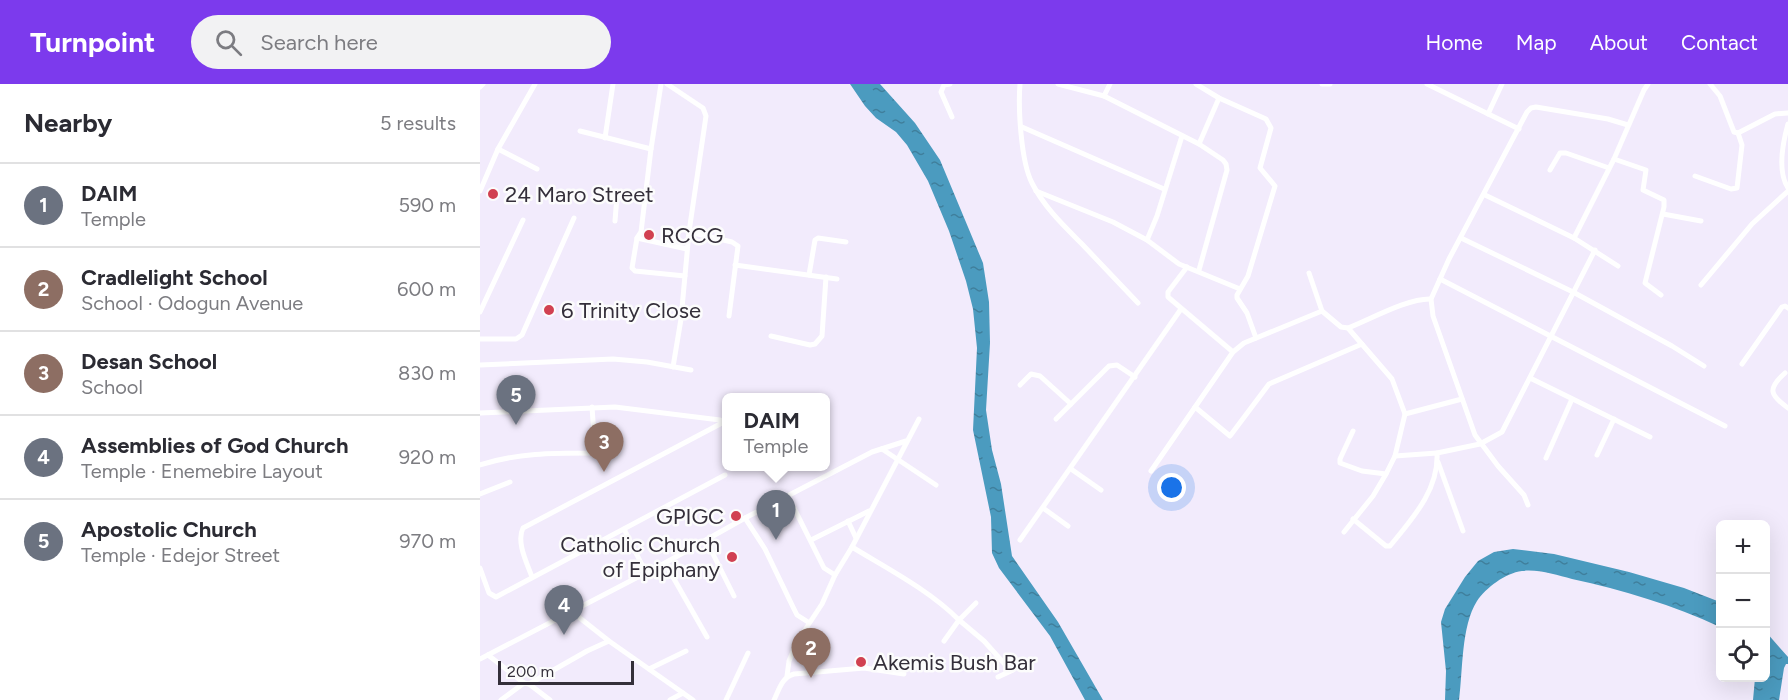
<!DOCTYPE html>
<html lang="en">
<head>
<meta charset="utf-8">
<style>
  :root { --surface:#fff; --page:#f2f2f3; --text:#2b2b33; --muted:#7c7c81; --line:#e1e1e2; --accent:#7c3aed }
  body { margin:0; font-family:Figtree,sans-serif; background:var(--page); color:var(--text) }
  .controls { position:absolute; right:18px; bottom:18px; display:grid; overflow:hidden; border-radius:9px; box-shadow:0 6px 24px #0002 }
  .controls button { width:54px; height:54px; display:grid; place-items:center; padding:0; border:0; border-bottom:2px solid var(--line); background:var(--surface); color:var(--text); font:30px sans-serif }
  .scale { position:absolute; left:18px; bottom:15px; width:136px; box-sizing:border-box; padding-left:6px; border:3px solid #342f3a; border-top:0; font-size:16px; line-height:21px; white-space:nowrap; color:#342f3a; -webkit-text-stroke:4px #fcfcfc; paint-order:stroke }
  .you { position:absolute; left:692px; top:404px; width:21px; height:21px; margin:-15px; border:4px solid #fff; border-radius:50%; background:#1a73e8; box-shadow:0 0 0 9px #1a73e833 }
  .badge { display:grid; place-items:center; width:39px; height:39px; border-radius:50%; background:var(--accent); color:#fff; font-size:20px; font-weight:700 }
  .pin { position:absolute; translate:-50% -50px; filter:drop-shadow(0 2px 3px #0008) }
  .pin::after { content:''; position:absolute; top:32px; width:21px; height:18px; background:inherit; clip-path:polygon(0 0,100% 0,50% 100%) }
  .popup { position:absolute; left:242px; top:309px; width:108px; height:78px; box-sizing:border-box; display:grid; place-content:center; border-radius:9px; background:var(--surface); filter:drop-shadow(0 2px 4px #0005); font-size:20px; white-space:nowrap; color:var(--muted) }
  .popup b { font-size:22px; color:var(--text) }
  .popup::after { content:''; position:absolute; left:50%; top:100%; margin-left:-12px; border:12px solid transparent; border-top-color:var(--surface) }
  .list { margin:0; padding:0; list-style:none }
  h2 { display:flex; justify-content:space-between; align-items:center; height:78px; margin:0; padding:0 24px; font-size:26px }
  h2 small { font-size:20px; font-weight:400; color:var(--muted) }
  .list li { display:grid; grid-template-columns:39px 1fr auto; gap:18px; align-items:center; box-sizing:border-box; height:84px; padding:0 24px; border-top:2px solid var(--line) }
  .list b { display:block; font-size:22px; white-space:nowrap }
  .list p { margin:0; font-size:20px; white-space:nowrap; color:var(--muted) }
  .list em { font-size:20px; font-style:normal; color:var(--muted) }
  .icon { flex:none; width:33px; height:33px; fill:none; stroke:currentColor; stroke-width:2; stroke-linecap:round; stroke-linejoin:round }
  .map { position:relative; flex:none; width:1308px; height:616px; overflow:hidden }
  header { display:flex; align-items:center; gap:36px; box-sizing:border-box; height:84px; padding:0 30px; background:var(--accent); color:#fff }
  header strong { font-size:28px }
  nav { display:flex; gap:33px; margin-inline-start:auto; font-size:21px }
  .search { width:420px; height:54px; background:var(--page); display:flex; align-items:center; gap:15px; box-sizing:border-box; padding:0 21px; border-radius:33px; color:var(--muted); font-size:22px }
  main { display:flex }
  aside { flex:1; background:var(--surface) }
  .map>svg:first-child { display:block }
  .water { fill:url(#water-ripples) }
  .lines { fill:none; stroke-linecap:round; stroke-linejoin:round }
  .minor { stroke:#fff; stroke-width:5 }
  .poi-dot { fill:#d14151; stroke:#fcfcfc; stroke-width:2 }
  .labels { text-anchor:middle; stroke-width:5; stroke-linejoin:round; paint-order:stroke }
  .poi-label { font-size:22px; fill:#342f3a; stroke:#fcfcfc; text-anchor:start }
</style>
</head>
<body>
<header>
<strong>Turnpoint</strong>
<div class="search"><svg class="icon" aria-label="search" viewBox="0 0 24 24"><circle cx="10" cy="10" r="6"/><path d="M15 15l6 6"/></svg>Search here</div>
<nav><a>Home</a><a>Map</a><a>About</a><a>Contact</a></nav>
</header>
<main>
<aside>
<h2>Nearby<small>5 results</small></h2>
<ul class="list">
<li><span class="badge" style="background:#6b7280">1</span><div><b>DAIM</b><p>Temple</p></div><em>590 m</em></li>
<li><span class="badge" style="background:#8d6e63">2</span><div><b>Cradlelight School</b><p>School · Odogun Avenue</p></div><em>600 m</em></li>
<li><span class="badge" style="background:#8d6e63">3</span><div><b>Desan School</b><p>School</p></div><em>830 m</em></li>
<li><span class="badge" style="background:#6b7280">4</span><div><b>Assemblies of God Church</b><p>Temple · Enemebire Layout</p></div><em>920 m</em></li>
<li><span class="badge" style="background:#6b7280">5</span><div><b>Apostolic Church</b><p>Temple · Edejor Street</p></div><em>970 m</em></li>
</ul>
</aside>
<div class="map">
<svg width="1308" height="616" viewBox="0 0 1308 616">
  <defs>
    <pattern id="water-ripples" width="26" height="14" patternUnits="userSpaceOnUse" patternTransform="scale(1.5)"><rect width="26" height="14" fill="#4b9bbf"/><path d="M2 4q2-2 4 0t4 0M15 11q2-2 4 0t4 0" fill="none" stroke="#3f7f9c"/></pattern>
  </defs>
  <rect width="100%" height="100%" fill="#f2ebfc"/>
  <g class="water">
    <polygon points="370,0 400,0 435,39 460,76 503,179 509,218 510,259 506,326 512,366 521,400 532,472 578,538 623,616 605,616 570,552 519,484 512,469 511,433 493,346 497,264 493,225 486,197 469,147 448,97 427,61 416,48 396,34 385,22"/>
    <path d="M1033 465 1074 470 1149 488 1204 504 1240 518V543C1193 521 1143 506 1092 495 1077 491 1058 485 1042 487 1025 489 1006 504 997 517 981 542 983 587 979 616H965L966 587 961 538 965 525 985 493 998 477 1014 468Z"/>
    <polygon points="1286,548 1308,573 1308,580 1306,580 1304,584 1299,616 1273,616 1275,594 1286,594"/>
  </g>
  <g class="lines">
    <g class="minor">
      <polyline points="187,0 223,24 226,32 209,148 201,235 193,283"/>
      <polyline points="470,0 464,1 461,8 472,33"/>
      <path d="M540 0C538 24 541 78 552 99 564 123 583 141 601 159 620 179 639 199 658 219"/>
      <polyline points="578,0 624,12 719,60 743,76 746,80 747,86 719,186"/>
      <polyline points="716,0 739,14 786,35 791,44 780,84 795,102 768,192 757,211 757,214 767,229 776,254"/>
      <polyline points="842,0 850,0"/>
      <polyline points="947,0 1039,45"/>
      <polyline points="0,3 3,0"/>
      <polyline points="624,12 630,0"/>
      <polyline points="1008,30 1022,0"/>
      <path d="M1308 40C1303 58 1297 87 1308 104"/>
      <polyline points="542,43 684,105"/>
      <polyline points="100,47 171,65 161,148 157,154 152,184 155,187 205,192"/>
      <polyline points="1258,49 1295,30 1308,29"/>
      <polyline points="125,54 133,0"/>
      <polyline points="719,60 739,14"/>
      <polyline points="18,65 57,85"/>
      <polyline points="171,65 181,0"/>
      <polyline points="1134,75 1166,86 1163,106 1184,116 1184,123 1165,199 1181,211"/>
      <polyline points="1070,86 1080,69 1086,69 1129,84"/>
      <polyline points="1215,92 1251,105 1257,104 1262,61 1258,49 1254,48 1240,12 1230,0"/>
      <polyline points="0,107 18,65 55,0"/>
      <polyline points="556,107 633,138 667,156 699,180 760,205"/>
      <polyline points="127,110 165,116"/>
      <polyline points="1005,111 1094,154 1138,182"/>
      <polyline points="1183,130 1221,137"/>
      <polyline points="135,137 137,112"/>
      <polyline points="209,148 252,158 258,162 249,232"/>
      <polyline points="157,154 207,165"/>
      <polyline points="981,154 1093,208 1192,262 1224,282"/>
      <polyline points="1094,154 1134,75 1164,6 1168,0"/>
      <polyline points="667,156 677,132 702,52"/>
      <polyline points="255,181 357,195"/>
      <polyline points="707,183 688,208 688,213 753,268"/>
      <polyline points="829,189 842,227"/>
      <polyline points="329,191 335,156 338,154 366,158"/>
      <polyline points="960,195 1245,342"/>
      <polyline points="1221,201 1272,140 1308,107"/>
      <polyline points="0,228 43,136"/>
      <path d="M868 244C891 235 928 214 951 215"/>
      <polyline points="291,252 330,261 335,260 342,252 346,193"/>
      <polyline points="0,255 36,255 42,251 94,134"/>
      <polyline points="1262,280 1302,223 1305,222 1308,224"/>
      <polyline points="0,281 133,275 167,278 211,286"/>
      <path d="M1305 289C1287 305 1290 311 1308 324"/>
      <polyline points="1050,294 1170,353"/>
      <polyline points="540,301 551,290 560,292 591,320"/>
      <polyline points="715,323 750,352 789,300 882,260"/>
      <polyline points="0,329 135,323 240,336 242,339"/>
      <polyline points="925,330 982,315"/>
      <polyline points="576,335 629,282 637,281 655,293"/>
      <polyline points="873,347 860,375 860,379 882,387 906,390"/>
      <polyline points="402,365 456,401"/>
      <polyline points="957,369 1000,360 1022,348 1115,166"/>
      <polyline points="1117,371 1134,335"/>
      <polyline points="1066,374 1092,315"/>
      <polyline points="958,378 983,447"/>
      <path d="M0 381C36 369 74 369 111 369L115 365 112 323"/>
      <polyline points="591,385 621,406"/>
      <polyline points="671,387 753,268 764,259 842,227 861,243 868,244 912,295 925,330 915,372 906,390 893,412 864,448"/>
      <polyline points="0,410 30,398"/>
      <polyline points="308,412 344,484 355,491"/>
      <polyline points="1048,421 1044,411 1018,382 995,351 953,232 951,215 969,175 1047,28 1051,24 1056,23 1128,35 1148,41"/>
      <polyline points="563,424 588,442"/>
      <polyline points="265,434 285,465 313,523 317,531 328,538"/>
      <path d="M873 435 906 462H910C932 435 959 406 957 369L915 372"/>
      <polyline points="368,437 376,454"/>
      <polyline points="144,445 166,489"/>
      <polyline points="226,456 254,512"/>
      <polyline points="331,456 389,427"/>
      <polyline points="540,456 701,225"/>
      <polyline points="372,463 439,335"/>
      <polyline points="185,479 227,553"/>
      <polyline points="0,484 9,509 16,513 245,391"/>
      <path d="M52 493C47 479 36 458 43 444L242 339"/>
      <polyline points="91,527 129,557 213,616"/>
      <polyline points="464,557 479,536 504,557 530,586"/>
      <polyline points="8,571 44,599 49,600 70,616"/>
      <polyline points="0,575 185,479 265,434 392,368 426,357"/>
      <polyline points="169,585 206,567"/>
      <path d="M307 592 309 577 317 558 342 520 355 491 372 463C408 485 449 506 479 536L496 519"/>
      <polyline points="518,593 533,586 542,577"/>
      <polyline points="49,600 107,567 129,557"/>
      <polyline points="21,616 44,599"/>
      <polyline points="190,616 203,609"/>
      <polyline points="246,616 268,569"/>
      <path d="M294 616C299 606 302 593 314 590L384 584 424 590"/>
    </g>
  </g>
  <g class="poi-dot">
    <circle cx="13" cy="110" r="6"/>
    <circle cx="169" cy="151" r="6"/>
    <circle cx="69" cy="226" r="6"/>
    <circle cx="256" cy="432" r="6"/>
    <circle cx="252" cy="473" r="6"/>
    <circle cx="381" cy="578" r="6"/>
  </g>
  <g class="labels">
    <g class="poi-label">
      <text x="25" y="118">24 Maro Street</text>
      <text x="181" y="159">RCCG</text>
      <text x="81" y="234">6 Trinity Close</text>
      <text x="244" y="440" text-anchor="end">GPIGC</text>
      <text x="240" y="468" text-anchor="end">Catholic Church<tspan x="240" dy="25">of Epiphany</tspan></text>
      <text x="393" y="586">Akemis Bush Bar</text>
    </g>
  </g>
</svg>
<div class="controls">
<button>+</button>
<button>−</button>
<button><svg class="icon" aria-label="locate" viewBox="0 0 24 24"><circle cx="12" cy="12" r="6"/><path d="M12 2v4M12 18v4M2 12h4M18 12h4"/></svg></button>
</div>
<div class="scale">200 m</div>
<div class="you"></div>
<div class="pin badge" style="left:296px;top:456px;background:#6b7280">1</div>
<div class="popup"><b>DAIM</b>Temple</div>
<div class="pin badge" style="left:331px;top:594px;background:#8d6e63">2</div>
<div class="pin badge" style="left:124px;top:388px;background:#8d6e63">3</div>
<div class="pin badge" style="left:84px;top:551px;background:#6b7280">4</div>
<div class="pin badge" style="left:36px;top:341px;background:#6b7280">5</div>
</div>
</main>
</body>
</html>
